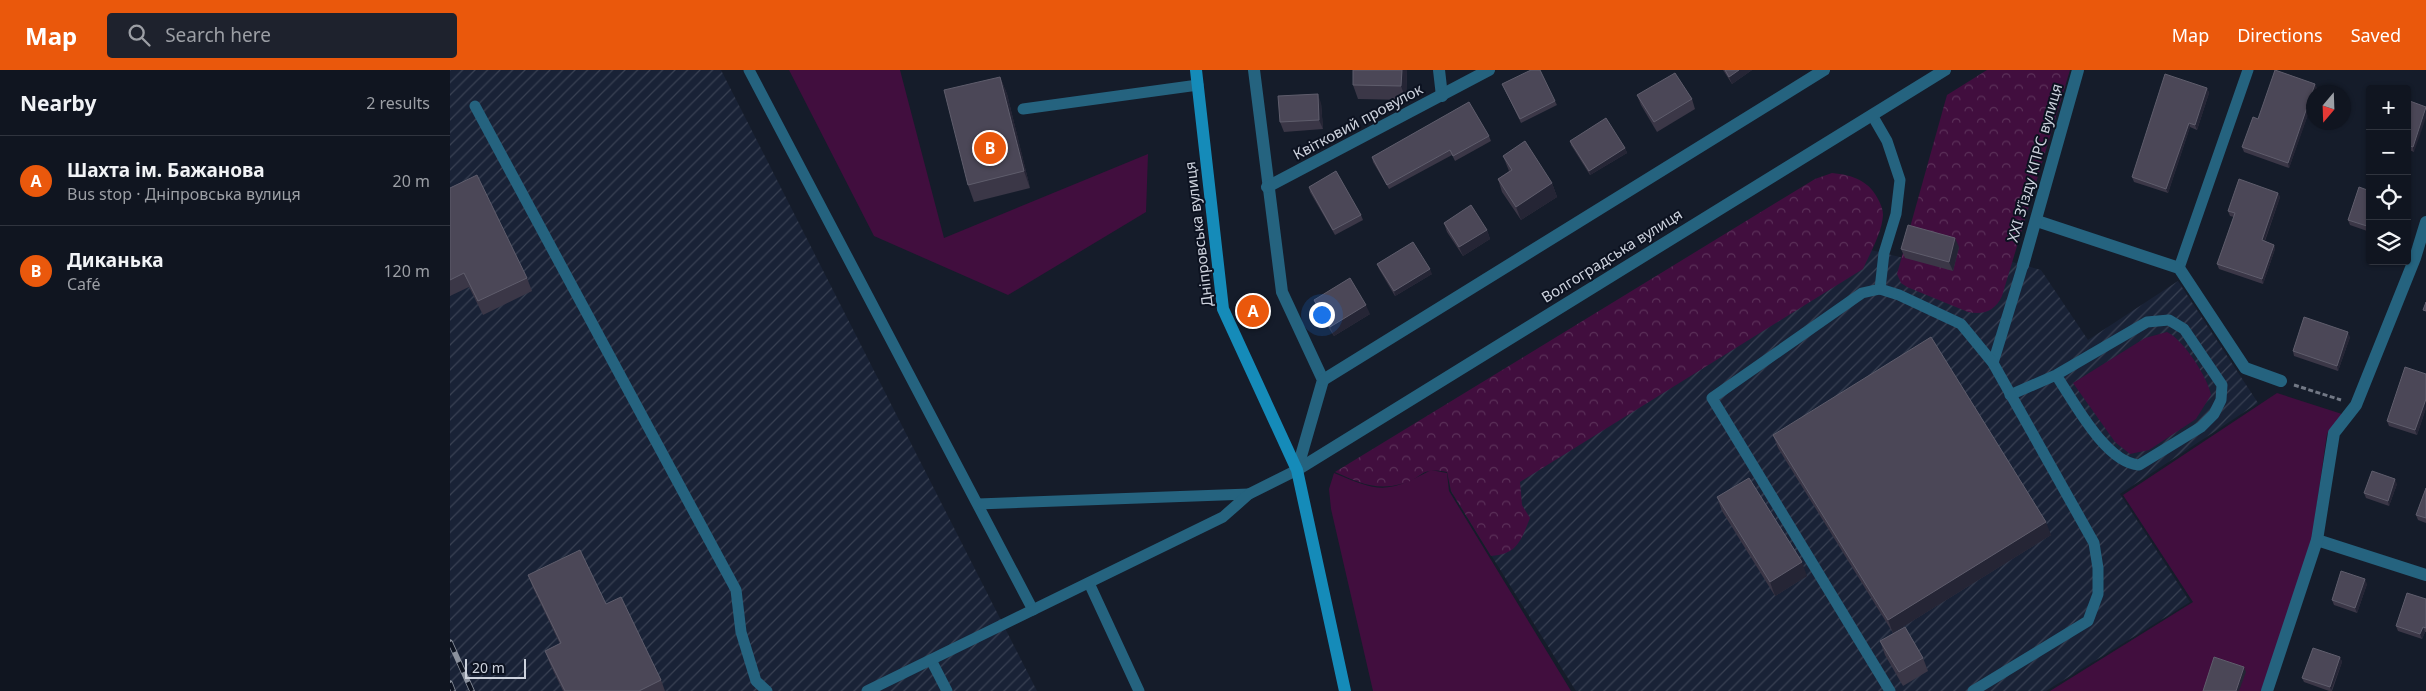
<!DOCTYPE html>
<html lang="en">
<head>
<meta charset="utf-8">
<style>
  :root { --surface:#101520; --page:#1e222d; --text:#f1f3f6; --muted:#9c9fa5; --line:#30343e; --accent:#ea580c }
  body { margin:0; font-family:"Noto Sans",sans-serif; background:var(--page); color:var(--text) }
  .controls { position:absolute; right:15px; top:15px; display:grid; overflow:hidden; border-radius:5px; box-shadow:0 1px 4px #0004 }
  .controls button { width:45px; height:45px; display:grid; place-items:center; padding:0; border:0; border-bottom:1px solid var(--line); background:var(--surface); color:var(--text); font:25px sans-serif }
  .compass { position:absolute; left:1856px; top:15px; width:45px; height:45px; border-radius:50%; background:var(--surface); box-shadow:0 1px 4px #0004; rotate:199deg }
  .scale { position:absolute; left:15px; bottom:12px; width:61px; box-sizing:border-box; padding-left:5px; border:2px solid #cdd2dd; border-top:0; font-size:14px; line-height:18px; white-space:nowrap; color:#cdd2dd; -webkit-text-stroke:4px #0c1220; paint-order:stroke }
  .you { position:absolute; left:871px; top:244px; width:18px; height:18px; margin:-12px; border:4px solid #fff; border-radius:50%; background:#1a73e8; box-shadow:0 0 0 8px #1a73e833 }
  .badge { display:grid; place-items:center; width:32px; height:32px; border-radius:50%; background:var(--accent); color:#fff; font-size:16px; font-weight:700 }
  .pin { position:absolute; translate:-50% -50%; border:2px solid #fff; box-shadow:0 1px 5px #0006 }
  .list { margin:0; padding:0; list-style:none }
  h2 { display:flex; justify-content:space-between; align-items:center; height:65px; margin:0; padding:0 20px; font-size:21px }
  h2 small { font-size:16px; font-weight:400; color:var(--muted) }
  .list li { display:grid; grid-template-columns:32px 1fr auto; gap:15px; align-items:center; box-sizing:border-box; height:90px; padding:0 20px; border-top:1px solid var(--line) }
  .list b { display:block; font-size:19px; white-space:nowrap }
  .list p { margin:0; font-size:16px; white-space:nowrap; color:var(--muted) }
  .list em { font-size:16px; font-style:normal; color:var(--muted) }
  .icon { flex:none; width:28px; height:28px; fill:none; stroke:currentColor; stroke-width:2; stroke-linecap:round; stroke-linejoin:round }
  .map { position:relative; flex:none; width:1976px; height:621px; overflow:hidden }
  header { display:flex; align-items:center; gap:30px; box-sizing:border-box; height:70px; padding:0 25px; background:var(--accent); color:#fff }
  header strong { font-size:24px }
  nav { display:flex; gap:28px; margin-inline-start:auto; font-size:18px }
  .search { width:350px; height:45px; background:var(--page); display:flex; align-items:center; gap:12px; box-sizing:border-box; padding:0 18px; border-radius:5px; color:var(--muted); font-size:19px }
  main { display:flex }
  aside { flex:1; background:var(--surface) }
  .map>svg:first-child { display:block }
  .industrial { fill:url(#industrial-furrows) }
  .grass { fill:#410e3e }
  .forest { fill:url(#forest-crowns) }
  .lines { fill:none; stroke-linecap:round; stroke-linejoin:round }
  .path { stroke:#727885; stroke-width:3; stroke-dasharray:5 2.5; stroke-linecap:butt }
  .lane { stroke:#25637f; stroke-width:11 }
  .street { stroke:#25637f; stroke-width:12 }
  .secondary { stroke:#158bb9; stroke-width:12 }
  .rail-casing { stroke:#8b919d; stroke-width:5.5 }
  .rail { stroke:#0c1220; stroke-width:4; stroke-dasharray:11; stroke-linecap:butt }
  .wall { fill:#3b3747 }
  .shaded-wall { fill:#252535 }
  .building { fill:#4b4757; stroke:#5f5d6c }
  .labels { text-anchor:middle; stroke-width:4; stroke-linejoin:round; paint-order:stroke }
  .street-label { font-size:15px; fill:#cdd2dd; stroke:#0c1220 }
</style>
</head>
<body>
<header>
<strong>Map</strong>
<div class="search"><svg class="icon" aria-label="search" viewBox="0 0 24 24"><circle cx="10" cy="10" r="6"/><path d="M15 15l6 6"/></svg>Search here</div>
<nav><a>Map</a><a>Directions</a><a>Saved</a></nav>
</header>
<main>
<aside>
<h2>Nearby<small>2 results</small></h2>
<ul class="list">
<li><span class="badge">A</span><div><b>Шахта ім. Бажанова</b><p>Bus stop · Дніпровська вулиця</p></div><em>20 m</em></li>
<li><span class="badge">B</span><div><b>Диканька</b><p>Café</p></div><em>120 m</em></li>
</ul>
</aside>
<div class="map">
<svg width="1976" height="621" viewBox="0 0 1976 621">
  <defs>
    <pattern id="industrial-furrows" width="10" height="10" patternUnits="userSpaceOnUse" patternTransform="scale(1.25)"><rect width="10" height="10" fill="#192236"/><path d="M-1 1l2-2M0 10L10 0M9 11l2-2" fill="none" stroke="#394153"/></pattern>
    <pattern id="forest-crowns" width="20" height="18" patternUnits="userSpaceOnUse" patternTransform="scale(1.25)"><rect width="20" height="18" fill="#410e3e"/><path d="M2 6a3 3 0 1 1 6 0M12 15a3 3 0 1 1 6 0" fill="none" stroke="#5b3059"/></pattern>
  </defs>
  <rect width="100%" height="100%" fill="#151c2a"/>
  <g class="industrial">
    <polygon points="0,0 271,0 587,621 0,621"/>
    <polygon points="1461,164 1591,200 1638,270 1728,211 1808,333 1670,424 1740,532 1596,621 1126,621 1001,421 1396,174 1454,188"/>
  </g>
  <g class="grass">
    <polygon points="339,0 450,0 494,168 698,84 696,142 558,225 424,166"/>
    <path d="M1717 262C1733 269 1758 308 1761 325L1746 349 1699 380 1680 384 1665 372 1623 313 1695 268Z"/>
    <polygon points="1827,323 1892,344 1877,364 1862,468 1813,621 1600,621 1743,532 1673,425"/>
    <path d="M981 400 997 403 999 421 1121 621H923L881 439 879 419 884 403C929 422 937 424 981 400Z"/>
  </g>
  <g class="forest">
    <path d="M1537 0H1620L1552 226C1545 241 1534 245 1518 242L1457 217 1451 213 1447 204 1497 25Z"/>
    <path d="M1382 103C1403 105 1420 111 1429 131 1431 135 1433 140 1433 145 1432 163 1420 183 1413 199L1070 412 1072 435 1080 448C1071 470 1068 484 1041 486L1001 421 997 402C968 396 974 409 951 414 925 421 908 412 885 402L1365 109Z"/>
  </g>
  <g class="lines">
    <polyline class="path" points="1844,315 1891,330"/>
    <g class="lane">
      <polyline points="299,0 583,540"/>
      <polyline points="25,36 286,520 291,562 306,611 317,621"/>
      <polyline points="573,39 748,15"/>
      <polyline points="1422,45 1437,71 1450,110 1446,144 1434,183 1430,219"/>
      <polyline points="1729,198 1798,0"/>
      <polyline points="1543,293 1573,195"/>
      <path d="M1560 325 1606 305 1697 252 1719 250 1734 259 1772 315 1771 330 1764 344 1751 357 1689 395C1656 393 1624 332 1606 305"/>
      <polyline points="528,434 799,424"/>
      <polyline points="639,513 689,621"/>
      <polyline points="481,590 497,621"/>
      <polyline points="417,621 773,447 799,424 847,400"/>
      <polyline points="1440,621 1262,328 1412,223 1430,219 1449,225 1511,254 1543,293 1644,473 1648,498 1648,524 1638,551 1523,621"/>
    </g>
    <g class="street">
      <polyline points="804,0 832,222 873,310 847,400"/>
      <polyline points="989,0 992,26"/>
      <polyline points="817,117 1039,0"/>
      <polyline points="1587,151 1729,198 1795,298 1831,311"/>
      <polyline points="1573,195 1628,0"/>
      <polyline points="873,310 1374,0"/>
      <polyline points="847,400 1495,0"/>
      <polyline points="1867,470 1976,505"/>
      <polyline points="1817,621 1867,470 1884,363 1906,335 1965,188 1976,152"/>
    </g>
    <polyline class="secondary" points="746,0 773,239 847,400 895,621"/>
    <defs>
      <g id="rail">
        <polyline points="0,572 22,621"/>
        <polyline points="0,613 3,621"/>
      </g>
    </defs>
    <use href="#rail" class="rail-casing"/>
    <use href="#rail" class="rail"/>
  </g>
  <g class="wall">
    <polygon points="957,0 956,30 908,29 903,15"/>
    <polygon points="1273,0 1302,0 1282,14"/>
    <polygon points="550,7 557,24 580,118 524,132 518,115"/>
    <polygon points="1052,14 1105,31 1107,35 1071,53"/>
    <polygon points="1757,18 1759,23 1747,60 1740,57 1718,123 1684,112 1682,107"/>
    <polygon points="1867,18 1839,98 1794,82 1792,77 1808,49"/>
    <polygon points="1187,25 1242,29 1245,39 1207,62 1191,35"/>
    <polygon points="1957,30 1964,82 1957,79"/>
    <polygon points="871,33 873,59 834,62 830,52"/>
    <polygon points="1039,66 1041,71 1005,91 1002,85 939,119 923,92 922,87"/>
    <polygon points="1120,71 1175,78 1177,83 1140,105 1121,75"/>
    <polygon points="1053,86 1102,113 1107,127 1071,150 1052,122 1048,109 1059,101"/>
    <polygon points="859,117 911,145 913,150 885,165 860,122"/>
    <polygon points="0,118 77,208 82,221 33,245 19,217 0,226"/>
    <polygon points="1920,121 1920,162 1900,155 1898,150"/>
    <polygon points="1828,123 1830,127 1815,171 1824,175 1825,179 1813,214 1769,199 1767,194 1784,147 1780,146 1778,141"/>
    <polygon points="994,153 1037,160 1040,169 1013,186 997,162"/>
    <polygon points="1509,177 1503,201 1455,188 1451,179"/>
    <polygon points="927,194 982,204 945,226 929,199"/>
    <polygon points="864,230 920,244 884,266 867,240"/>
    <polygon points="1900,267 1888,301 1844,286 1843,281"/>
    <polygon points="1976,304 1976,338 1967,365 1939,356 1937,351"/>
    <polygon points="1323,365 1601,465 1443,563 1328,378"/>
    <polygon points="1947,414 1939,436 1916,428 1914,423"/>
    <polygon points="1976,418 1976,453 1968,450 1966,445"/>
    <polygon points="1267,427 1357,506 1325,526 1272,441"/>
    <polygon points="78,505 156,534 211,610 215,621 113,621 100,594 95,581 110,574 83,518"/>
    <polygon points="1917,514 1907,543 1884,535 1882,530"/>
    <polygon points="1976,529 1976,562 1975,562 1972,569 1948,561 1946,556"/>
    <polygon points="1430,571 1473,588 1478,601 1453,616 1435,585"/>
    <polygon points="1890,587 1892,592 1882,621 1879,621 1854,612 1852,608"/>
  </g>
  <g class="shaded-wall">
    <polygon points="952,0 957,0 956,30 951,16"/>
    <polygon points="1289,0 1302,0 1282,14 1279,7"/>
    <polygon points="550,7 557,24 580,118 574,101"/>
    <polygon points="1865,14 1867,18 1865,22 1864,22 1864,28 1839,98 1838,93"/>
    <polygon points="1757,18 1759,23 1747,60 1745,55"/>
    <polygon points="868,24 871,33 873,59 869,50"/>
    <polygon points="1976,39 1976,48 1964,82 1963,77"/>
    <polygon points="1739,53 1740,57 1718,123 1716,119"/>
    <polygon points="1175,78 1177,83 1140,105 1139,101"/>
    <polygon points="1102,113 1107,127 1071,150 1066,137"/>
    <polygon points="1828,123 1830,127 1813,175 1812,170"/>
    <polygon points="1037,160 1040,169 1013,186 1009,177"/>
    <polygon points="1505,168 1509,177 1503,201 1499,192"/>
    <polygon points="1824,175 1825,179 1813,214 1812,209"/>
    <polygon points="980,199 982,204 945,226 944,221"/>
    <polygon points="916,235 920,244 884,266 880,257"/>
    <polygon points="1898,262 1900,267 1888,301 1887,296"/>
    <polygon points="1976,329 1976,338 1967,365 1965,360"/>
    <polygon points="1945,409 1947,414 1939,436 1938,431"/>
    <polygon points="1596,452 1601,465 1443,563 1438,550"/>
    <polygon points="1352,492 1357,506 1325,526 1320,512"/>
    <polygon points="1915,509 1917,514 1907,543 1905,538"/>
    <polygon points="1973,557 1975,562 1972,569 1970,564"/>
    <polygon points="1890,587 1892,592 1881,621 1880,617"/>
    <polygon points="1794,597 1796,602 1789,621 1786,621"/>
  </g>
  <g class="building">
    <polygon points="903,0 952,0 951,16 903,15"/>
    <polygon points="1081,0 1090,0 1105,31 1070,49 1052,14"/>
    <polygon points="1275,0 1289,0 1279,7"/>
    <polygon points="1825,0 1865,14 1838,93 1792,77 1803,47 1808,49"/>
    <polygon points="1225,3 1242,29 1204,52 1187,25"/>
    <polygon points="1715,4 1757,18 1745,55 1739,53 1716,119 1682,107"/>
    <polygon points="550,7 574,101 518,115 494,20"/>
    <polygon points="868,24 869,50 830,52 828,26"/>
    <polygon points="1957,30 1976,37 1963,77 1957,75"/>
    <polygon points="1019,32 1039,66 1003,86 1000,80 937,115 922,87"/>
    <polygon points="1156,48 1175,78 1139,101 1120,71"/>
    <polygon points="1075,71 1102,113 1066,137 1048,109 1062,100 1053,86"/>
    <polygon points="886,101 911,145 883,160 859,117"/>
    <polygon points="27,105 77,208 28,231 14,203 0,210 0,118"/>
    <polygon points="1789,109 1828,123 1812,170 1824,175 1812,209 1767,194 1785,143 1778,141"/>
    <polygon points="1909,117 1920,121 1920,157 1898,150"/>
    <polygon points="1021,135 1037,160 1009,177 994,153"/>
    <polygon points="1458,155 1505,168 1499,192 1451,179"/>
    <polygon points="963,172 980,199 944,221 927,194"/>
    <polygon points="900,208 916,235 880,257 864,230"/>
    <polygon points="1976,232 1976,241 1973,240"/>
    <polygon points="1854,247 1898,262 1887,296 1843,281"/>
    <polygon points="1481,267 1596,452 1438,550 1323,365"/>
    <polygon points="1955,297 1976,304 1976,329 1965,360 1937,351"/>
    <polygon points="1922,401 1945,409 1938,431 1914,423"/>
    <polygon points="1299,408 1352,492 1320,512 1267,427"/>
    <polygon points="1976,418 1976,448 1966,445"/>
    <polygon points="130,480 156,534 171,527 211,610 189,621 115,621 95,581 111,573 78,505"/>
    <polygon points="1891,501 1915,509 1905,538 1882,530"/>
    <polygon points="1957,523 1976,529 1976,558 1973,557 1970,564 1946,556"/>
    <polygon points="1455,557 1473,588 1449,602 1430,571"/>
    <polygon points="1863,578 1890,587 1880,617 1852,608"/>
    <polygon points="1764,587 1794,597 1786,621 1753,621"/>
  </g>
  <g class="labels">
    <g class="street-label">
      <text transform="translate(908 52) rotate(-28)" y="5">Квітковий провулок</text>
      <text transform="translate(1585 93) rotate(-74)" y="5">XXI З’їзду КПРС вулиця</text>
      <text transform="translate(749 164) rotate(-97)" y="5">Дніпровська вулиця</text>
      <text transform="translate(1162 186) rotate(-32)" y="5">Волгоградська вулиця</text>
    </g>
  </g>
</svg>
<div class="controls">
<button>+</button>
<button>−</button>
<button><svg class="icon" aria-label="locate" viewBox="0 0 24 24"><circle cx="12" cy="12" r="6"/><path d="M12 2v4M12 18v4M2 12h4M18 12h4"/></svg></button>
<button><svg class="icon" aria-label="layers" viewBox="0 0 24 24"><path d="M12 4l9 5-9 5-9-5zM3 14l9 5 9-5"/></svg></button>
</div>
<svg class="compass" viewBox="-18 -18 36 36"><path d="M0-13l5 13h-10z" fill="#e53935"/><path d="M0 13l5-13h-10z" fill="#9c9fa5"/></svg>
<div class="scale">20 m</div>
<div class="you"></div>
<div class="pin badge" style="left:803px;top:241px">A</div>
<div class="pin badge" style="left:540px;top:78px">B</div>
</div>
</main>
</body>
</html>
